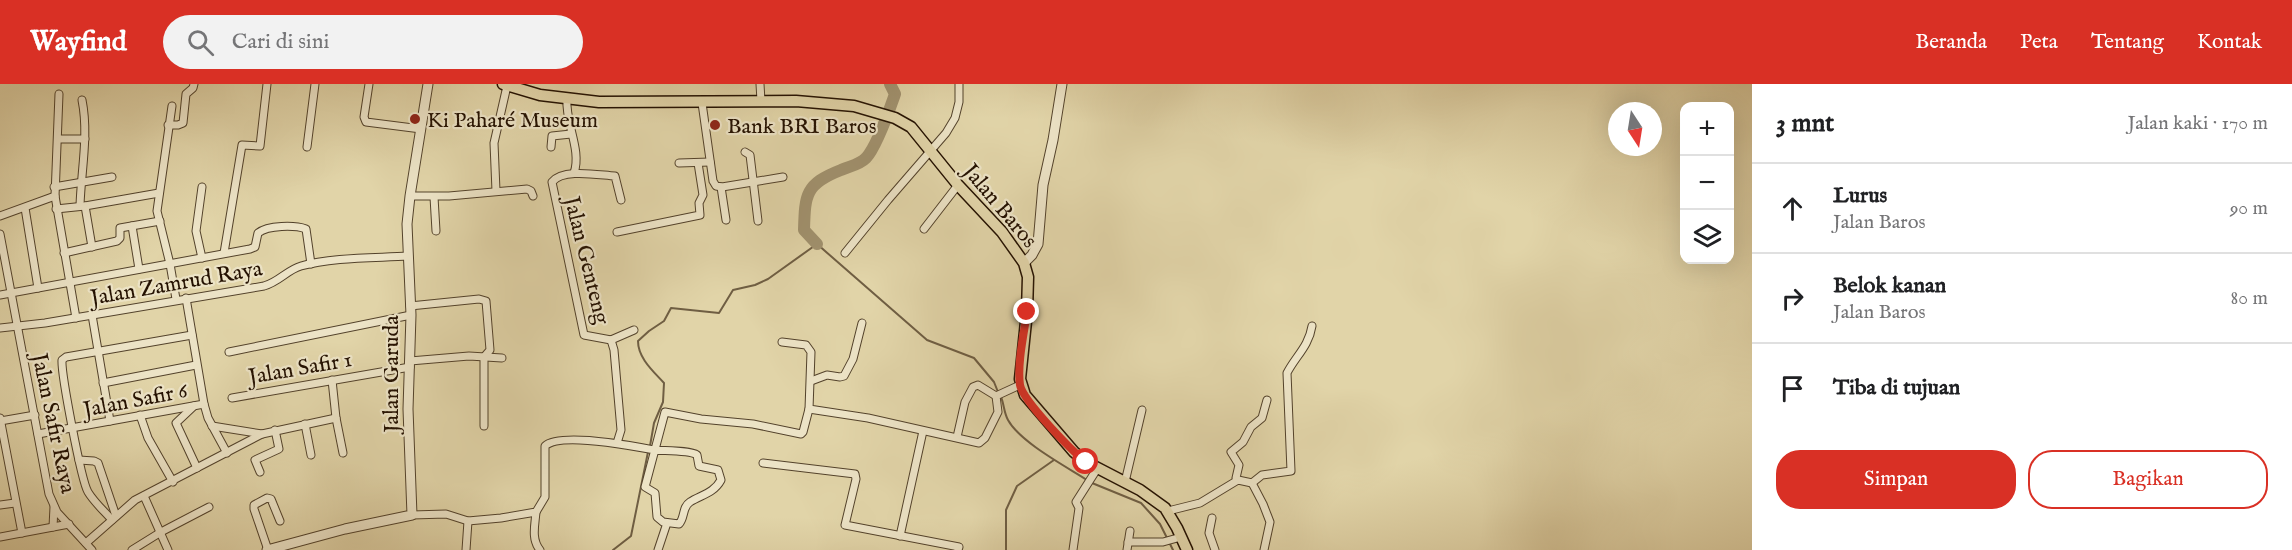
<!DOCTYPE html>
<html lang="id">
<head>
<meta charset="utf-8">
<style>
  :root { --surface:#fff; --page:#f2f2f2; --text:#202124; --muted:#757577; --line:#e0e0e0; --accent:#d93025 }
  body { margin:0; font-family:"IM FELL English",serif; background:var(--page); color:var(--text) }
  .controls { position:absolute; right:18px; top:18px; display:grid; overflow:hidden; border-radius:12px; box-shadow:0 6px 24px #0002 }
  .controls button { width:54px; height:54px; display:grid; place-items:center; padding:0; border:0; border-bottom:2px solid var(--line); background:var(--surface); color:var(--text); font:30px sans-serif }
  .compass { position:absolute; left:1608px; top:18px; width:54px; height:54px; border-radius:50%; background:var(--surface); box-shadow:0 6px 24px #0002; rotate:168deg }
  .stop { position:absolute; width:18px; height:18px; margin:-14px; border:4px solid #d93025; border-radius:50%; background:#fff }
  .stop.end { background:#d93025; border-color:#fff; box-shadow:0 2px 6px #0008 }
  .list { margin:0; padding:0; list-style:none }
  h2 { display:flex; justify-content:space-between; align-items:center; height:78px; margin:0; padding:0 24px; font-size:26px }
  h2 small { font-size:20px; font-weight:400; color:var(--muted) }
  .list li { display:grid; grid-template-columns:39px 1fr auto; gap:18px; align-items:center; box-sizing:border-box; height:90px; padding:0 24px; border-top:2px solid var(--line) }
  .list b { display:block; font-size:22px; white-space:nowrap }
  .list p { margin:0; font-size:20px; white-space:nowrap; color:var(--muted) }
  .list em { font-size:20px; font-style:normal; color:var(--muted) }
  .actions { display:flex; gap:12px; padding:18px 24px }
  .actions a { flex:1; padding:14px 0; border:2px solid var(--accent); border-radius:24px; text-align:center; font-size:21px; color:var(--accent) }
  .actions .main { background:var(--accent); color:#fff }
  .icon { flex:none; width:33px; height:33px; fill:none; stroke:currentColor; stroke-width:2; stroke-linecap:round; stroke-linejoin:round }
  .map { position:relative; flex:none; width:1752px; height:466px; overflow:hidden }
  header { display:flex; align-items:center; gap:36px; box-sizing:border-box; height:84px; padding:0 30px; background:var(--accent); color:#fff }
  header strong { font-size:28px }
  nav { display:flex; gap:33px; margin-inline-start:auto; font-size:21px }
  .search { width:420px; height:54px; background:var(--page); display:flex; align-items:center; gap:15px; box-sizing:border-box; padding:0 21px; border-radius:33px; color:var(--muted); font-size:22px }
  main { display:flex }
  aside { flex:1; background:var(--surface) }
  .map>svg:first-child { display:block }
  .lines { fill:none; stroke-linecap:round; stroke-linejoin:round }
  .stream { stroke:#6f5e43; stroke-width:2 }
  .river { stroke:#a1926f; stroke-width:12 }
  .minor-casing { stroke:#53422b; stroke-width:9 }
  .tertiary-casing { stroke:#53422b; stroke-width:11 }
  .primary-casing { stroke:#241101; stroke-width:13 }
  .minor { stroke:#ece3c6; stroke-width:7 }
  .tertiary { stroke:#ece3c6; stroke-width:9 }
  .primary { stroke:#e1d4a8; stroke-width:10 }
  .route { stroke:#d93025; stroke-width:8 }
  .poi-dot { fill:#8f2418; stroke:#ece3c6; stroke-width:2 }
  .labels { text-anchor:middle; stroke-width:4.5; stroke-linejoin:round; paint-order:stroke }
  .poi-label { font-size:22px; fill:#241101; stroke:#ece3c6; text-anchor:start }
  .street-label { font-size:22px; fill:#241101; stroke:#ece3c6 }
</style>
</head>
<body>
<header>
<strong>Wayfind</strong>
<div class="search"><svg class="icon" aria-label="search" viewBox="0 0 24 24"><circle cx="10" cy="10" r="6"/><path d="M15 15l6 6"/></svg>Cari di sini</div>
<nav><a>Beranda</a><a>Peta</a><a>Tentang</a><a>Kontak</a></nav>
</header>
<main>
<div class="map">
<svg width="1752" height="466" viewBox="0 0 1752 466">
  <rect width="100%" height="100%" fill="#e1d4a8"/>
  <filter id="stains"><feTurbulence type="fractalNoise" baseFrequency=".00333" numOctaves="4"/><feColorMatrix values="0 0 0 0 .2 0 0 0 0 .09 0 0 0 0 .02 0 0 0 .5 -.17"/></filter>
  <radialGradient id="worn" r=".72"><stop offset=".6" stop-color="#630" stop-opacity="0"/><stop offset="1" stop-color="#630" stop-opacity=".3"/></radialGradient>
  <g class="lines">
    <g class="stream">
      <path d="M1001 313C1004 320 1004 329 1008 336 1020 358 1065 382 1087 396"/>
      <path d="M650 362 654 339 663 318 664 299C653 287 638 274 638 257L649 247 664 237 671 224 719 229 733 206 755 201 768 195 817 160 927 256 974 274 994 298 998 308"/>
      <polyline points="1092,399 1141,419 1160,440 1173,466"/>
      <polyline points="613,466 631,452 648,368"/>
      <polyline points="1006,466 1006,426 1017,402 1054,376"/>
    </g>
    <path class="river" d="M817 160 804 146C805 111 805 100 841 86 850 82 859 81 866 74 877 62 889 27 895 10L890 0"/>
    <defs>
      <g id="minor">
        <polyline points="369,0 364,33 366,38 421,45"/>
        <polyline points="760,0 761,17"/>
        <polyline points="59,10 55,112 76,234"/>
        <path d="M567 15C565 39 582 66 574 89"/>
        <polyline points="702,19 713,97 716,102 722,103 783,93"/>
        <polyline points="172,22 157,127 170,180 176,215"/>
        <polyline points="168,41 178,41 183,39 186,10 193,4 194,0"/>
        <polyline points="58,55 85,55"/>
        <polyline points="307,63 315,0"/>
        <polyline points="551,63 552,52 571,50"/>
        <polyline points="745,68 750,71 758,137"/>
        <polyline points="679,79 710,78"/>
        <polyline points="54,103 112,93"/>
        <polyline points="721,103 726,136"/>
        <polyline points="496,107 494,59 507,2"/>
        <polyline points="410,112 449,112 527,105 531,107 533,112"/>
        <polyline points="434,113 436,147"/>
        <path d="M80 122C81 87 89 51 82 16"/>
        <polyline points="85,122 92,163"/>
        <polyline points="25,124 38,204"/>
        <polyline points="56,125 85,122 159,109"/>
        <polyline points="0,132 55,112"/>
        <polyline points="132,142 139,185"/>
        <polyline points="924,145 958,101"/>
        <polyline points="617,148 700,131 699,119 703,111 698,79"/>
        <polyline points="0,150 49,410 57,428 92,466"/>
        <polyline points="64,169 117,157 120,154 120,144 160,137"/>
        <polyline points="224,169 242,61 260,62 267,0"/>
        <polyline points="845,169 888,116 946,49 955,34 959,18 959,0"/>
        <polyline points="202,174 196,147 202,103"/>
        <path d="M0 211 250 165 255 163 258 149C268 141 295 141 306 145L311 180"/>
        <polyline points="186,214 204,320 208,334 227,369"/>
        <polyline points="410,222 479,215 486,217 490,266 484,273 484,342"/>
        <polyline points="92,231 110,337"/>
        <path d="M0 244 45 239 264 202C279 198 287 186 301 182 331 173 376 174 408 172"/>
        <path d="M611 256 584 251 552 98C563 84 598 91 615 92L621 116"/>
        <polyline points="611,256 614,266 621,346 617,359"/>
        <polyline points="611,256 634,246"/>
        <polyline points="782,258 806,261 811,268 809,325 868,334 979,359 985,354 998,328 996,312 1020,301"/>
        <polyline points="229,268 411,231"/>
        <polyline points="410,277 469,272 502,274"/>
        <polyline points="332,296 336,334 343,369"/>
        <polyline points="811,297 827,291 840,293 844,292 853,275 862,239"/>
        <polyline points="103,299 196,281"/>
        <polyline points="232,314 410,283"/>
        <polyline points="194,322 176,339 197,384"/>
        <polyline points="140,331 148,354 173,398"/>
        <polyline points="0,334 22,449"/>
        <polyline points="0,337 35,331"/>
        <polyline points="305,340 311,371"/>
        <polyline points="212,342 262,350"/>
        <polyline points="38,350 204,320"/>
        <polyline points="957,353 965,318 973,303 978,301 996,312"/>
        <polyline points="79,376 94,377 98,379 116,432"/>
        <polyline points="763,379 855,390 856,395 845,441 959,463 958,466"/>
        <polyline points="260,388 255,376 279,365 275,346"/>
        <polyline points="1238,396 1236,394 1239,381 1231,368 1243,358 1251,343 1262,334 1267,316"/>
        <polyline points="1125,398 1142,326"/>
        <polyline points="1252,399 1263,420 1270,438 1264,466"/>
        <polyline points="144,412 168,466"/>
        <polyline points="0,421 15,419"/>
        <path d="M1168 427 1200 419 1238 396 1252 399 1262 391 1291 387 1287 289C1295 273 1309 262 1312 242"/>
        <path d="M536 428C535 441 531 455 540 466"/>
        <path d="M412 431 446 430 468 437 501 434 536 428 545 413V362C560 348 633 362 654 366 664 367 690 366 697 371L699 382 718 386 721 396C714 409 701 411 690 418 682 423 685 434 679 440L663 438 657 433 655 409 645 403 665 328 701 335 753 340 801 350 803 348 809 325"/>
        <polyline points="1212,434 1209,449 1215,466"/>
        <path d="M112 436C104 427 94 418 88 408 81 396 61 289 62 276L66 273 192 251"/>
        <polyline points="53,443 54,423"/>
        <polyline points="900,452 923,347"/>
        <polyline points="0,453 69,440"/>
        <polyline points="1128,458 1163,458 1181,453"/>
        <polyline points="86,459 135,416 262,350 336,334"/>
        <polyline points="132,466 161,448 209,423"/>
        <polyline points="268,466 254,425 254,421 267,414 271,415 280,437"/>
        <polyline points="466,466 468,437"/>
        <polyline points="658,466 667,439"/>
        <polyline points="1073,466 1079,424 1076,418 1097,385"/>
        <polyline points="1127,466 1130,447"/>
      </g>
      <g id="tertiary">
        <polyline points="1024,179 1032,171 1038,160 1043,101 1053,56 1062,0"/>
        <polyline points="267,466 345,445 412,431 408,325 411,231 407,140 410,112 428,0"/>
      </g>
      <polyline id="primary" points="503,0 540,11 599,18 796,17 854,22 895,34 911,43 958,101 1002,148 1024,179 1028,193 1027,228 1020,295 1025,311 1074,368 1086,378 1140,406 1165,424 1177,444 1187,466"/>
    </defs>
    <use href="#minor" class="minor-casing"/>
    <use href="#tertiary" class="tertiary-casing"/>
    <use href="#primary" class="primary-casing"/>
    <use href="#minor" class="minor"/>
    <use href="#tertiary" class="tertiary"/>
    <use href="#primary" class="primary"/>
  </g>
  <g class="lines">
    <path class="route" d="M1027 228C1024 249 1017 280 1020 301 1023 317 1072 367 1086 378"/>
  </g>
  <g class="poi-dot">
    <circle cx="415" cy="35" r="6"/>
    <circle cx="715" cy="41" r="6"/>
  </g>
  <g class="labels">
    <g class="poi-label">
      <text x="427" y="43">Ki Paharé Museum</text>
      <text x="727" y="49">Bank BRI Baros</text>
    </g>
    <g class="street-label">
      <text transform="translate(1001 121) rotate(50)" y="8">Jalan Baros</text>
      <text transform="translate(588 176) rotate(76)" y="8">Jalan Genteng</text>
      <text transform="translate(176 198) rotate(-10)" y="8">Jalan Zamrud Raya</text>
      <text transform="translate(300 283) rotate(-10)" y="8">Jalan Safir 1</text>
      <text transform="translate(390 290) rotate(-90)" y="8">Jalan Garuda</text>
      <text transform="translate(135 315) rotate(-11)" y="8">Jalan Safir 6</text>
      <text transform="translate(55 339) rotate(78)" y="8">Jalan Safir Raya</text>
    </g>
  </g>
  <rect width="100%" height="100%" filter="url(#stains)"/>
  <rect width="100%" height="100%" fill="url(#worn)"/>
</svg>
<div class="controls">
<button>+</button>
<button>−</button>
<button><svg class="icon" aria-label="layers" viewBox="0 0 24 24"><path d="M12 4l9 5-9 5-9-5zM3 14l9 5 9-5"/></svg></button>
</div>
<svg class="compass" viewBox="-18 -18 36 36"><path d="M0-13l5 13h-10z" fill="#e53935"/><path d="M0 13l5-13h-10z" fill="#757577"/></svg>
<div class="stop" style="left:1086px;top:378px"></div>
<div class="stop end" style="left:1027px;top:228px"></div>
</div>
<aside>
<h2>3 mnt<small>Jalan kaki · 170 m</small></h2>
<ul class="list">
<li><svg class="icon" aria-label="ahead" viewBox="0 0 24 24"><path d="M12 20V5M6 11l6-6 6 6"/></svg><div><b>Lurus</b><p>Jalan Baros</p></div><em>90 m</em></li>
<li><svg class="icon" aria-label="right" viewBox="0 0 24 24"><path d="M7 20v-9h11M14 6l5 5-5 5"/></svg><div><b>Belok kanan</b><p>Jalan Baros</p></div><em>80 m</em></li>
<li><svg class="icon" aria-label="arrive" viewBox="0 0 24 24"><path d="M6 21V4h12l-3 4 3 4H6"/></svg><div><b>Tiba di tujuan</b></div></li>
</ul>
<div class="actions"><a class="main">Simpan</a><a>Bagikan</a></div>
</aside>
</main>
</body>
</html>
